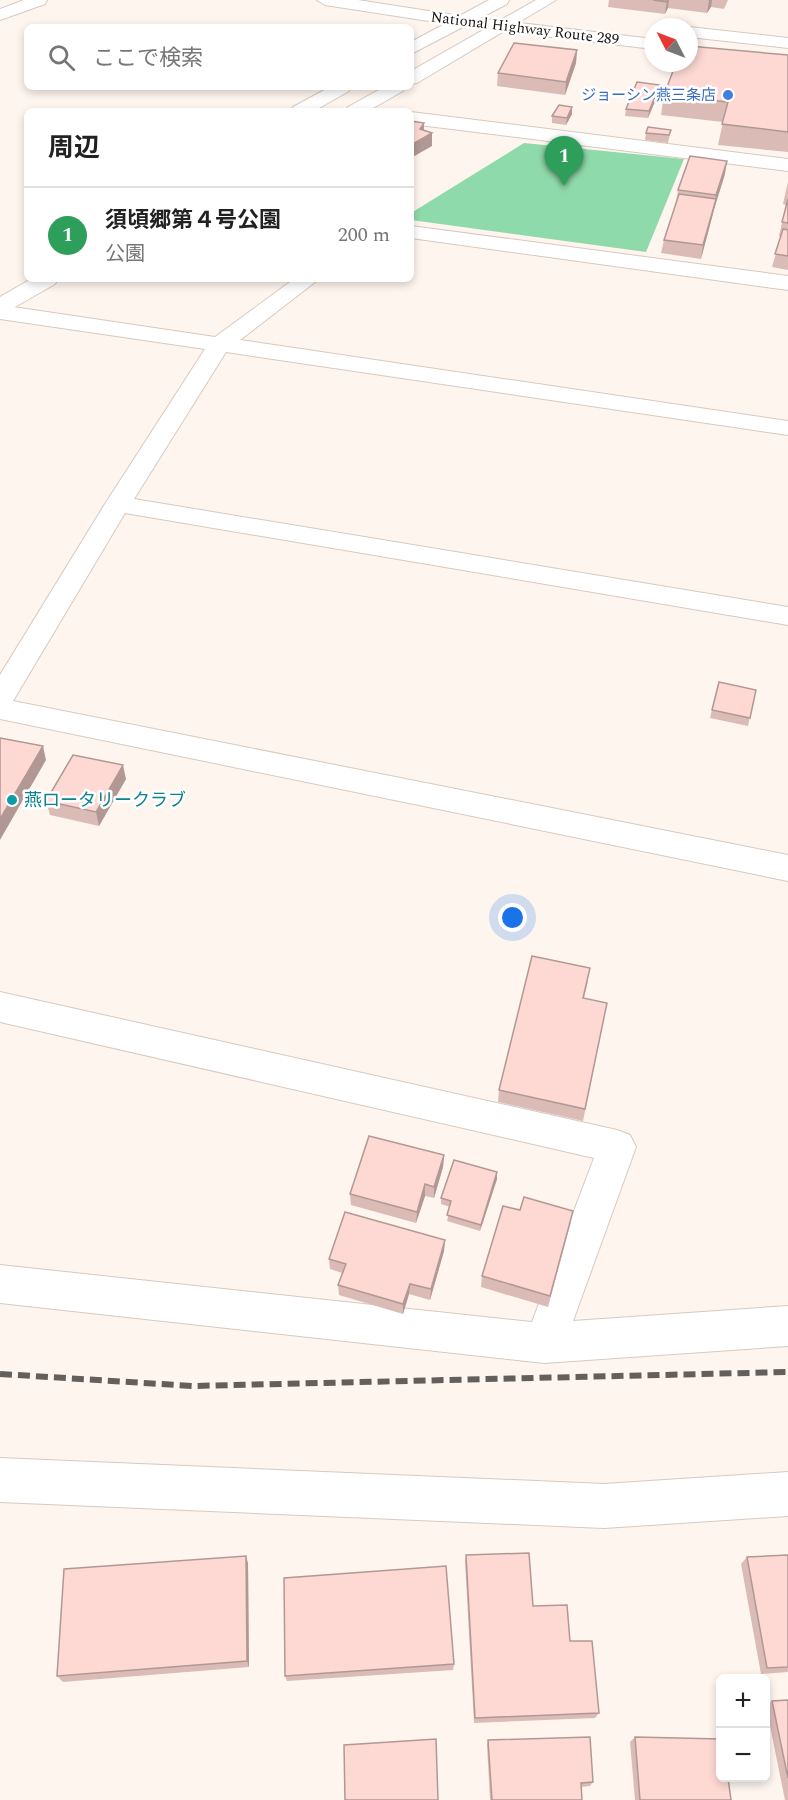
<!DOCTYPE html>
<html lang="ja">
<head>
<meta charset="utf-8">
<style>
  :root { --surface:#fff; --page:#f6f6f6; --text:#222; --muted:#767676; --line:#e0e0e0; --accent:#0b8043 }
  body { margin:0; font-family:Spectral,"Noto Sans JP",serif; background:var(--page); color:var(--text) }
  .controls { position:absolute; right:18px; bottom:18px; display:grid; overflow:hidden; border-radius:9px; box-shadow:0 3px 9px #0003 }
  .controls button { width:54px; height:54px; display:grid; place-items:center; padding:0; border:0; border-bottom:2px solid var(--line); background:var(--surface); color:var(--text); font:30px sans-serif }
  .compass { position:absolute; left:644px; top:18px; width:54px; height:54px; border-radius:50%; background:var(--surface); box-shadow:0 3px 9px #0003; rotate:312deg }
  .you { position:absolute; left:513px; top:918px; width:21px; height:21px; margin:-15px; border:4px solid #fff; border-radius:50%; background:#1a73e8; box-shadow:0 0 0 9px #1a73e833 }
  .badge { display:grid; place-items:center; width:39px; height:39px; border-radius:50%; background:var(--accent); color:#fff; font-size:20px; font-weight:700 }
  .pin { position:absolute; translate:-50% -50px; filter:drop-shadow(0 2px 3px #0008) }
  .pin::after { content:''; position:absolute; top:32px; width:21px; height:18px; background:inherit; clip-path:polygon(0 0,100% 0,50% 100%) }
  .list { margin:0; padding:0; list-style:none }
  h2 { display:flex; justify-content:space-between; align-items:center; height:78px; margin:0; padding:0 24px; font-size:26px }
  h2 small { font-size:20px; font-weight:400; color:var(--muted) }
  .list li { display:grid; grid-template-columns:39px 1fr auto; gap:18px; align-items:center; box-sizing:border-box; height:96px; padding:0 24px; border-top:2px solid var(--line) }
  .list b { display:block; font-size:22px; white-space:nowrap }
  .list p { margin:0; font-size:20px; white-space:nowrap; color:var(--muted) }
  .list em { font-size:20px; font-style:normal; color:var(--muted) }
  .icon { flex:none; width:33px; height:33px; fill:none; stroke:currentColor; stroke-width:2; stroke-linecap:round; stroke-linejoin:round }
  .map { position:relative; flex:none; width:788px; height:1800px; overflow:hidden }
  .search { position:absolute; background:var(--surface); box-shadow:0 3px 9px #0003; left:24px; top:24px; width:390px; height:66px; display:flex; align-items:center; gap:15px; box-sizing:border-box; padding:0 21px; border-radius:9px; color:var(--muted); font-size:22px }
  .panel { position:absolute; background:var(--surface); box-shadow:0 3px 9px #0003; left:24px; top:108px; width:390px; height:174px; border-radius:9px }
  .map>svg:first-child { display:block }
  .green { fill:#8fdaaa }
  .lines { fill:none; stroke-linecap:round; stroke-linejoin:round }
  .street-casing { stroke:#d7c9c0; stroke-width:2 }
  .secondary-casing { stroke:#d7c9c0; stroke-width:2 }
  .highway-casing { stroke:#d7c9c0; stroke-width:2 }
  .street { fill:#fff; fill-rule:evenodd }
  .secondary { fill:#fff; fill-rule:evenodd }
  .highway { fill:#fff; fill-rule:evenodd }
  .rail { stroke:#655f5b; stroke-width:6; stroke-dasharray:12 6; stroke-linecap:butt }
  .wall { fill:#dabbb6 }
  .shaded-wall { fill:#b29894 }
  .building { fill:#fed9d4; stroke:#b29894; stroke-width:1.5 }
  .shop-dot { fill:#3f7fe0; stroke:#fff; stroke-width:2 }
  .culture-dot { fill:#0f9aa8; stroke:#fff; stroke-width:2 }
  .labels { text-anchor:middle; stroke-width:5; stroke-linejoin:round; paint-order:stroke }
  .far-street-label { font-size:15px; fill:#181310; stroke:#fff }
  .far-shop-label { font-size:15px; fill:#366cbe; stroke:#fff; text-anchor:end }
  .culture-label { font-size:18px; fill:#0d838f; stroke:#fff; text-anchor:start }
</style>
</head>
<body>
<div class="map">
<svg width="788" height="1800" viewBox="0 0 788 1800">
  <rect width="100%" height="100%" fill="#fef5ef"/>
  <polygon class="green" points="524,143 684,159 646,252 411,220 411,213"/>
  <g class="lines">
    <defs>
      <g id="street">
        <polygon points="411,112 788,159 788,171 411,124"/>
        <polygon points="411,226 788,276 788,290 411,238"/>
        <polygon points="294,279 319,279 240,340 788,421 788,435 226,352 134,499 788,607 788,625 125,513 13,701 788,855 788,881 0,719 0,675 105,504 205,349 0,319 0,305 215,337"/>
        <polygon points="0,992 617,1130 630,1135 636,1147 573,1321 788,1306 788,1346 544,1363 0,1303 0,1265 532,1322 594,1158 0,1022"/>
        <polygon points="0,1458 604,1484 788,1472 788,1516 604,1528 0,1502"/>
      </g>
      <g id="secondary">
        <polygon points="24,0 47,0 45,4 0,20 0,9"/>
        <polygon points="489,0 509,0 507,4 411,54 411,42"/>
        <polygon points="536,0 556,0 417,83 411,84 411,71"/>
        <polygon points="330,87 352,87 349,91 314,111 291,111 293,107"/>
        <polygon points="384,87 406,87 403,91 368,111 346,111 348,107"/>
        <polygon points="31,279 58,279 55,284 8,311 0,313 0,297"/>
      </g>
      <g id="highway">
        <polygon points="317,0 358,0 461,16 653,39 653,49 461,26 325,5"/>
        <polygon points="688,27 689,27 788,38 788,48 689,37"/>
      </g>
    </defs>
    <use href="#street" class="street-casing"/>
    <use href="#secondary" class="secondary-casing"/>
    <use href="#highway" class="highway-casing"/>
    <use href="#street" class="street"/>
    <use href="#secondary" class="secondary"/>
    <use href="#highway" class="highway"/>
    <polyline class="rail" points="0,1374 193,1386 788,1372"/>
  </g>
  <g class="wall">
    <polygon points="609,0 728,0 724,9 711,7 707,13 668,8 665,14 608,7"/>
    <polygon points="577,50 576,63 565,95 497,86 498,73"/>
    <polygon points="788,55 788,152 718,145 723,122 661,115 664,95"/>
    <polygon points="659,92 648,118 625,116 626,109"/>
    <polygon points="572,114 566,125 552,123 552,116"/>
    <polygon points="671,130 668,143 645,140 646,133"/>
    <polygon points="725,174 715,206 701,259 661,253 664,240 676,203 678,190"/>
    <polygon points="788,182 788,270 772,267 781,236 779,236 786,205 783,204"/>
    <polygon points="719,682 756,690 748,726 710,718"/>
    <polygon points="126,779 99,826 50,815 46,801"/>
    <polygon points="588,981 584,998 607,1003 583,1121 498,1102 499,1090"/>
    <polygon points="444,1155 443,1167 434,1198 425,1196 416,1223 351,1205 350,1194"/>
    <polygon points="497,1179 480,1231 447,1221 450,1207 441,1204 441,1198"/>
    <polygon points="571,1222 548,1307 481,1287 482,1276"/>
    <polygon points="445,1240 444,1251 430,1300 409,1294 403,1314 339,1295 338,1285 342,1273 330,1269 329,1259"/>
    <polygon points="466,1555 533,1606 570,1641 599,1713 595,1718 474,1723 465,1562"/>
    <polygon points="788,1555 788,1672 761,1674 741,1564 747,1557"/>
    <polygon points="248,1563 249,1667 63,1682 57,1676"/>
    <polygon points="454,1664 453,1670 287,1681 285,1676"/>
    <polygon points="788,1700 788,1800 785,1800 766,1706 772,1701"/>
    <polygon points="635,1737 731,1800 635,1800 630,1742"/>
    <polygon points="488,1740 593,1782 590,1786 581,1787 582,1800 490,1800 487,1745"/>
  </g>
  <g class="shaded-wall">
    <polygon points="667,0 669,0 668,8 665,14"/>
    <polygon points="709,0 712,0 711,7 707,13"/>
    <polygon points="577,50 576,63 565,95 566,82"/>
    <polygon points="660,85 659,92 648,118 649,111"/>
    <polygon points="572,107 572,114 566,125 567,118"/>
    <polygon points="424,123 424,136 432,133 432,146 411,158 411,145"/>
    <polygon points="727,161 725,174 715,206 701,259 703,245 716,195"/>
    <polygon points="43,746 46,760 0,840 0,819"/>
    <polygon points="123,765 126,779 99,826 96,812"/>
    <polygon points="444,1155 443,1167 434,1198 434,1187"/>
    <polygon points="497,1172 497,1179 480,1231 481,1225"/>
    <polygon points="425,1184 425,1196 416,1223 417,1212"/>
    <polygon points="445,1240 444,1251 430,1300 431,1289"/>
    <polygon points="410,1284 409,1294 403,1314 403,1304"/>
    <polygon points="246,1556 248,1563 249,1667 247,1661"/>
  </g>
  <g class="building">
    <polygon points="653,0 667,0 666,2"/>
    <polygon points="514,43 577,50 566,82 498,73"/>
    <polygon points="689,46 788,55 788,132 722,124 728,102 664,95 676,63 689,63"/>
    <polygon points="637,82 660,85 649,111 626,109"/>
    <polygon points="559,105 572,107 567,118 552,116"/>
    <polygon points="411,121 424,123 420,129 432,133 411,145"/>
    <polygon points="648,127 671,130 669,135 646,133"/>
    <polygon points="690,156 727,161 716,195 678,190"/>
    <polygon points="679,194 716,199 703,245 664,240"/>
    <polygon points="788,199 788,223 782,222"/>
    <polygon points="783,229 788,230 788,256 775,254"/>
    <polygon points="719,682 756,690 750,718 712,710"/>
    <polygon points="0,738 43,746 0,819"/>
    <polygon points="73,755 123,765 96,812 46,801"/>
    <polygon points="532,956 590,968 583,998 607,1003 585,1109 499,1090"/>
    <polygon points="369,1136 444,1155 434,1187 425,1184 417,1212 350,1194"/>
    <polygon points="454,1160 497,1172 481,1225 447,1215 451,1201 441,1198"/>
    <polygon points="524,1197 573,1211 550,1296 482,1276 503,1206 520,1210"/>
    <polygon points="345,1212 445,1240 431,1289 410,1284 403,1304 338,1285 346,1264 329,1259"/>
    <polygon points="529,1553 533,1606 567,1605 570,1641 592,1641 599,1713 475,1718 466,1555"/>
    <polygon points="788,1555 788,1667 767,1668 747,1557"/>
    <polygon points="246,1556 247,1661 57,1676 64,1569"/>
    <polygon points="446,1566 454,1664 285,1676 284,1578"/>
    <polygon points="788,1700 788,1778 772,1701"/>
    <polygon points="590,1737 593,1782 581,1783 582,1800 492,1800 488,1740"/>
    <polygon points="635,1737 720,1739 720,1778 728,1778 731,1800 640,1800"/>
    <polygon points="436,1739 438,1800 345,1800 344,1745"/>
  </g>
  <circle class="shop-dot" cx="728" cy="95" r="6"/>
  <circle class="culture-dot" cx="12" cy="800" r="6"/>
  <g class="labels">
    <g class="far-street-label">
      <text transform="translate(525 28) rotate(7)" y="5">National Highway Route 289</text>
    </g>
    <g class="far-shop-label">
      <text x="716" y="100">ジョーシン燕三条店</text>
    </g>
    <g class="culture-label">
      <text x="24" y="806">燕ロータリークラブ</text>
    </g>
  </g>
</svg>
<div class="controls">
<button>+</button>
<button>−</button>
</div>
<svg class="compass" viewBox="-18 -18 36 36"><path d="M0-13l5 13h-10z" fill="#e53935"/><path d="M0 13l5-13h-10z" fill="#767676"/></svg>
<div class="you"></div>
<div class="pin badge" style="left:564px;top:186px;background:#2e9e5b">1</div>
<div class="search"><svg class="icon" aria-label="search" viewBox="0 0 24 24"><circle cx="10" cy="10" r="6"/><path d="M15 15l6 6"/></svg>ここで検索</div>
<section class="panel">
<h2>周辺<small></small></h2>
<ul class="list">
<li><span class="badge" style="background:#2e9e5b">1</span><div><b>須頃郷第４号公園</b><p>公園</p></div><em>200 m</em></li>
</ul>
</section>
</div>
</body>
</html>
